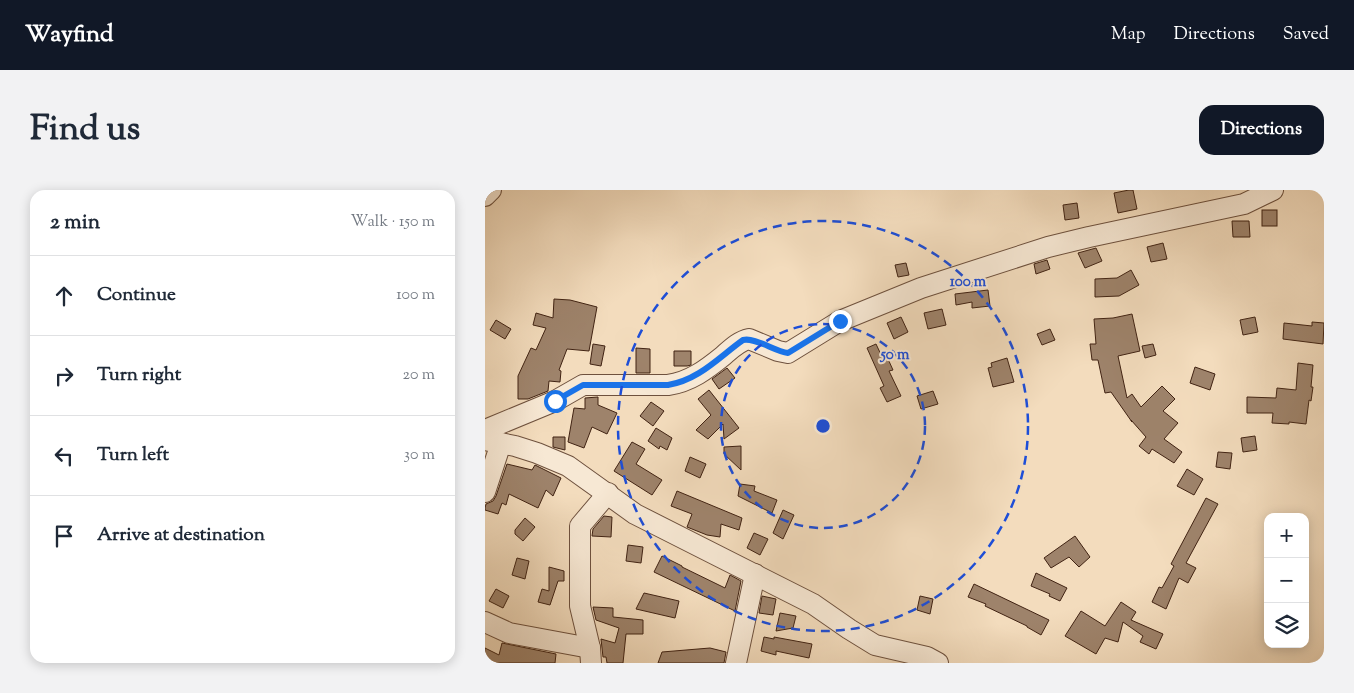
<!DOCTYPE html>
<html lang="en">
<head>
<meta charset="utf-8">
<style>
  :root { --surface:#fff; --page:#f2f2f3; --text:#1f2937; --muted:#747a83; --line:#e0e1e3; --accent:#111827 }
  body { margin:0; font-family:"Sorts Mill Goudy",serif; background:var(--page); color:var(--text) }
  .controls { position:absolute; right:15px; bottom:15px; display:grid; overflow:hidden; border-radius:10px; box-shadow:0 2px 12px #0003 }
  .controls button { width:45px; height:45px; display:grid; place-items:center; padding:0; border:0; border-bottom:1px solid var(--line); background:var(--surface); color:var(--text); font:25px sans-serif }
  .stop { position:absolute; width:15px; height:15px; margin:-11px; border:4px solid #1a73e8; border-radius:50%; background:#fff }
  .stop.end { background:#1a73e8; border-color:#fff; box-shadow:0 1px 5px #0008 }
  .list { margin:0; padding:0; list-style:none }
  h2 { display:flex; justify-content:space-between; align-items:center; height:65px; margin:0; padding:0 20px; font-size:21px }
  h2 small { font-size:16px; font-weight:400; color:var(--muted) }
  .list li { display:grid; grid-template-columns:32px 1fr auto; gap:15px; align-items:center; box-sizing:border-box; height:80px; padding:0 20px; border-top:1px solid var(--line) }
  .list b { display:block; font-size:19px; white-space:nowrap }
  .list em { font-size:16px; font-style:normal; color:var(--muted) }
  .icon { flex:none; width:28px; height:28px; fill:none; stroke:currentColor; stroke-width:2; stroke-linecap:round; stroke-linejoin:round }
  .map { position:relative; flex:none; width:839px; height:473px; overflow:hidden; border-radius:15px }
  header { display:flex; align-items:center; gap:30px; box-sizing:border-box; height:70px; padding:0 25px; background:var(--accent); color:#fff }
  header strong { font-size:24px }
  nav { display:flex; gap:28px; margin-inline-start:auto; font-size:18px }
  .intro { display:flex; align-items:center; justify-content:space-between; box-sizing:border-box; height:120px; padding:0 30px }
  h1 { margin:0; font-size:35px }
  .button { padding:12px 22px; border-radius:15px; background:var(--accent); color:#fff; font-size:18px; font-weight:700 }
  main { display:flex; gap:30px; padding:0 30px }
  aside { flex:1; background:var(--surface); border-radius:15px; box-shadow:0 2px 12px #0003 }
  .map>svg:first-child { display:block }
  .building { fill:#9e836b; stroke:#412313 }
  .lines { fill:none; stroke-linecap:round; stroke-linejoin:round }
  .minor-casing { stroke:#6e513e; stroke-width:22 }
  .minor { stroke:#f7e8d4; stroke-width:20 }
  .route { stroke:#1a73e8; stroke-width:6 }
  .ring { fill:none; stroke:#1d4ed8; stroke-width:2.5; stroke-dasharray:9 6 }
  .centre { fill:#1d4ed8; stroke:#f7e8d4; stroke-width:2.5 }
  .ring-label { font-size:15px; text-anchor:middle; font-weight:bold; fill:#1d4ed8; stroke:#f7e8d4; stroke-width:4; stroke-linejoin:round; paint-order:stroke }
</style>
</head>
<body>
<header>
<strong>Wayfind</strong>
<nav><a>Map</a><a>Directions</a><a>Saved</a></nav>
</header>
<div class="intro"><h1>Find us</h1><a class="button">Directions</a></div>
<main>
<aside>
<h2>2 min<small>Walk · 150 m</small></h2>
<ul class="list">
<li><svg class="icon" aria-label="ahead" viewBox="0 0 24 24"><path d="M12 20V5M6 11l6-6 6 6"/></svg><div><b>Continue</b></div><em>100 m</em></li>
<li><svg class="icon" aria-label="right" viewBox="0 0 24 24"><path d="M7 20v-9h11M14 6l5 5-5 5"/></svg><div><b>Turn right</b></div><em>20 m</em></li>
<li><svg class="icon" aria-label="left" viewBox="0 0 24 24"><path d="M17 20v-9H6M10 6l-5 5 5 5"/></svg><div><b>Turn left</b></div><em>30 m</em></li>
<li><svg class="icon" aria-label="arrive" viewBox="0 0 24 24"><path d="M6 21V4h12l-3 4 3 4H6"/></svg><div><b>Arrive at destination</b></div></li>
</ul>
</aside>
<div class="map">
<svg width="839" height="473" viewBox="0 0 839 473">
  <rect width="100%" height="100%" fill="#f3dcbd"/>
  <filter id="stains"><feTurbulence type="fractalNoise" baseFrequency=".004" numOctaves="4"/><feColorMatrix values="0 0 0 0 .2 0 0 0 0 .09 0 0 0 0 .02 0 0 0 .5 -.17"/></filter>
  <radialGradient id="worn" r=".72"><stop offset=".6" stop-color="#630" stop-opacity="0"/><stop offset="1" stop-color="#630" stop-opacity=".3"/></radialGradient>
  <g class="building">
    <polygon points="644,0 648,0 652,19 633,23 629,3"/>
    <polygon points="592,13 594,28 580,30 578,15"/>
    <rect x="777" y="20" width="15" height="16"/>
    <polygon points="747,31 764,31 765,47 748,47"/>
    <polygon points="678,53 682,69 666,72 662,57"/>
    <polygon points="611,58 617,71 600,78 593,63"/>
    <polygon points="562,70 565,79 551,84 549,74"/>
    <polygon points="421,73 424,85 413,87 410,75"/>
    <polygon points="646,80 654,95 634,106 610,107 610,89 632,88"/>
    <polygon points="503,100 505,116 487,118 487,112 471,115 470,104"/>
    <polygon points="69,109 85,110 112,117 104,161 82,159 74,180 76,181 75,192 64,191 63,201 43,209 33,209 33,186 46,158 51,160 61,138 48,135 51,123 68,128"/>
    <polygon points="457,119 461,135 443,139 439,123"/>
    <polygon points="647,124 655,161 633,166 642,208 647,204 656,217 677,196 690,209 678,221 693,233 679,249 697,262 689,273 667,259 664,264 654,256 661,247 646,230 647,232 626,202 620,203 613,170 607,170 605,154 611,154 609,129 628,128"/>
    <polygon points="416,127 423,142 409,149 402,133"/>
    <polygon points="770,127 773,142 758,145 755,130"/>
    <polygon points="11,130 26,139 20,149 5,140"/>
    <polygon points="827,132 839,133 838,154 798,149 799,133 827,136"/>
    <polygon points="565,139 570,150 557,155 552,144"/>
    <polygon points="108,154 120,156 116,176 105,174"/>
    <polygon points="391,154 399,171 403,169 408,180 404,181 416,206 402,212 395,198 399,196 382,158"/>
    <polygon points="668,154 671,165 660,168 657,156"/>
    <polygon points="151,158 165,159 165,183 151,183"/>
    <polygon points="189,161 206,161 206,175 202,176 189,176"/>
    <polygon points="522,168 529,192 508,197 503,178 507,177 506,173"/>
    <polygon points="813,173 828,175 826,197 828,197 826,211 824,210 821,234 804,232 804,234 787,233 788,223 762,223 762,207 791,208 792,198 811,200"/>
    <polygon points="710,177 730,184 725,200 705,193"/>
    <polygon points="242,178 250,188 234,199 227,189"/>
    <polygon points="224,200 254,238 239,249 238,234 223,249 211,240 226,225 213,209"/>
    <polygon points="448,201 453,214 436,219 432,206"/>
    <polygon points="113,207 113,215 132,223 122,244 107,237 99,258 83,252 89,218 100,219 100,208"/>
    <polygon points="166,212 179,221 168,236 155,226"/>
    <polygon points="171,238 187,248 182,260 175,256 174,259 163,251"/>
    <polygon points="770,246 772,260 758,262 756,248"/>
    <polygon points="68,247 80,247 80,260 68,257"/>
    <polygon points="147,252 160,259 151,274 177,290 167,305 129,281"/>
    <polygon points="256,256 256,280 239,264 239,257"/>
    <polygon points="733,262 747,263 745,279 731,277"/>
    <polygon points="205,267 221,274 215,288 200,281"/>
    <polygon points="22,274 47,280 50,275 76,288 68,306 61,300 53,318 24,304 21,315 17,313 13,324 0,320 0,318 1,314 8,311 11,306"/>
    <polygon points="702,279 718,289 709,305 692,296"/>
    <polygon points="255,294 270,296 269,301 292,310 287,323 253,306"/>
    <polygon points="192,301 257,328 254,340 236,334 235,347 222,345 202,337 207,324 186,316"/>
    <polygon points="721,308 733,314 701,373 711,378 703,393 694,388 681,419 667,412 674,397 677,398 689,376 686,374"/>
    <polygon points="298,320 309,325 298,349 288,343"/>
    <polygon points="119,326 127,327 126,347 107,346 108,339"/>
    <polygon points="40,328 50,337 38,351 30,344 30,340"/>
    <polygon points="269,343 283,349 275,365 262,358"/>
    <polygon points="590,346 605,367 594,377 584,367 566,378 559,368"/>
    <polygon points="143,355 158,357 156,373 141,371"/>
    <polygon points="177,366 197,376 197,377 240,398 245,385 256,391 250,421 169,382"/>
    <polygon points="32,368 44,371 40,389 27,385"/>
    <polygon points="64,377 79,381 79,391 73,391 65,415 53,412 57,399 64,401"/>
    <polygon points="551,383 582,398 575,411 564,406 565,404 546,396"/>
    <polygon points="489,394 564,430 556,445 542,437 542,436 500,416 501,414 483,407"/>
    <polygon points="11,399 24,406 18,418 4,411"/>
    <polygon points="159,403 194,411 190,428 151,419"/>
    <polygon points="277,406 291,409 288,425 274,423"/>
    <polygon points="435,406 448,409 445,424 432,420"/>
    <polygon points="636,412 651,422 646,430 678,444 671,459 655,452 658,446 638,432 633,452 620,448 611,464 580,446 596,421 620,436"/>
    <polygon points="108,417 128,418 128,427 158,430 158,444 141,444 138,473 122,473 121,467 118,467 116,449 130,453 134,438 111,430"/>
    <polygon points="295,423 311,426 308,438 291,441"/>
    <polygon points="279,447 289,449 289,447 327,454 324,468 291,461 291,465 276,461"/>
    <polygon points="17,453 71,464 70,473 0,473 0,458 14,465"/>
    <polygon points="225,458 241,462 239,473 173,473 177,462"/>
  </g>
  <g class="lines">
    <defs>
      <g id="minor">
        <polyline points="0,6 6,0"/>
        <path d="M0 240 70 211 98 195H183C205 192 222 179 238 166 246 159 254 151 264 149L293 161 303 163 355 131 436 98 563 57 604 47 759 14 788 0"/>
        <polyline points="0,250 30,256 52,263 83,276 150,324 328,414 364,439 390,455 442,467 453,473"/>
        <polyline points="0,302 16,253"/>
        <polyline points="0,432 24,443 105,458"/>
        <polyline points="106,473 105,458 95,416 95,336 123,303"/>
        <polyline points="251,473 270,384"/>
      </g>
    </defs>
    <use href="#minor" class="minor-casing"/>
    <use href="#minor" class="minor"/>
  </g>
  <g class="lines">
    <path class="route" d="M70 211 98 195H183C214 190 234 167 258 150 270 147 289 161 303 163L355 131"/>
  </g>
  <g class="ring">
    <circle cx="338" cy="236" r="102"/>
    <circle cx="338" cy="236" r="205"/>
  </g>
  <circle cx="338" cy="236" r="8" class="centre"/>
  <g class="ring-label">
    <text x="483" y="96">100 m</text>
    <text x="410" y="169">50 m</text>
  </g>
  <rect width="100%" height="100%" filter="url(#stains)"/>
  <rect width="100%" height="100%" fill="url(#worn)"/>
</svg>
<div class="controls">
<button>+</button>
<button>−</button>
<button><svg class="icon" aria-label="layers" viewBox="0 0 24 24"><path d="M12 4l9 5-9 5-9-5zM3 14l9 5 9-5"/></svg></button>
</div>
<div class="stop" style="left:70px;top:211px"></div>
<div class="stop end" style="left:355px;top:131px"></div>
</div>
</main>
</body>
</html>
